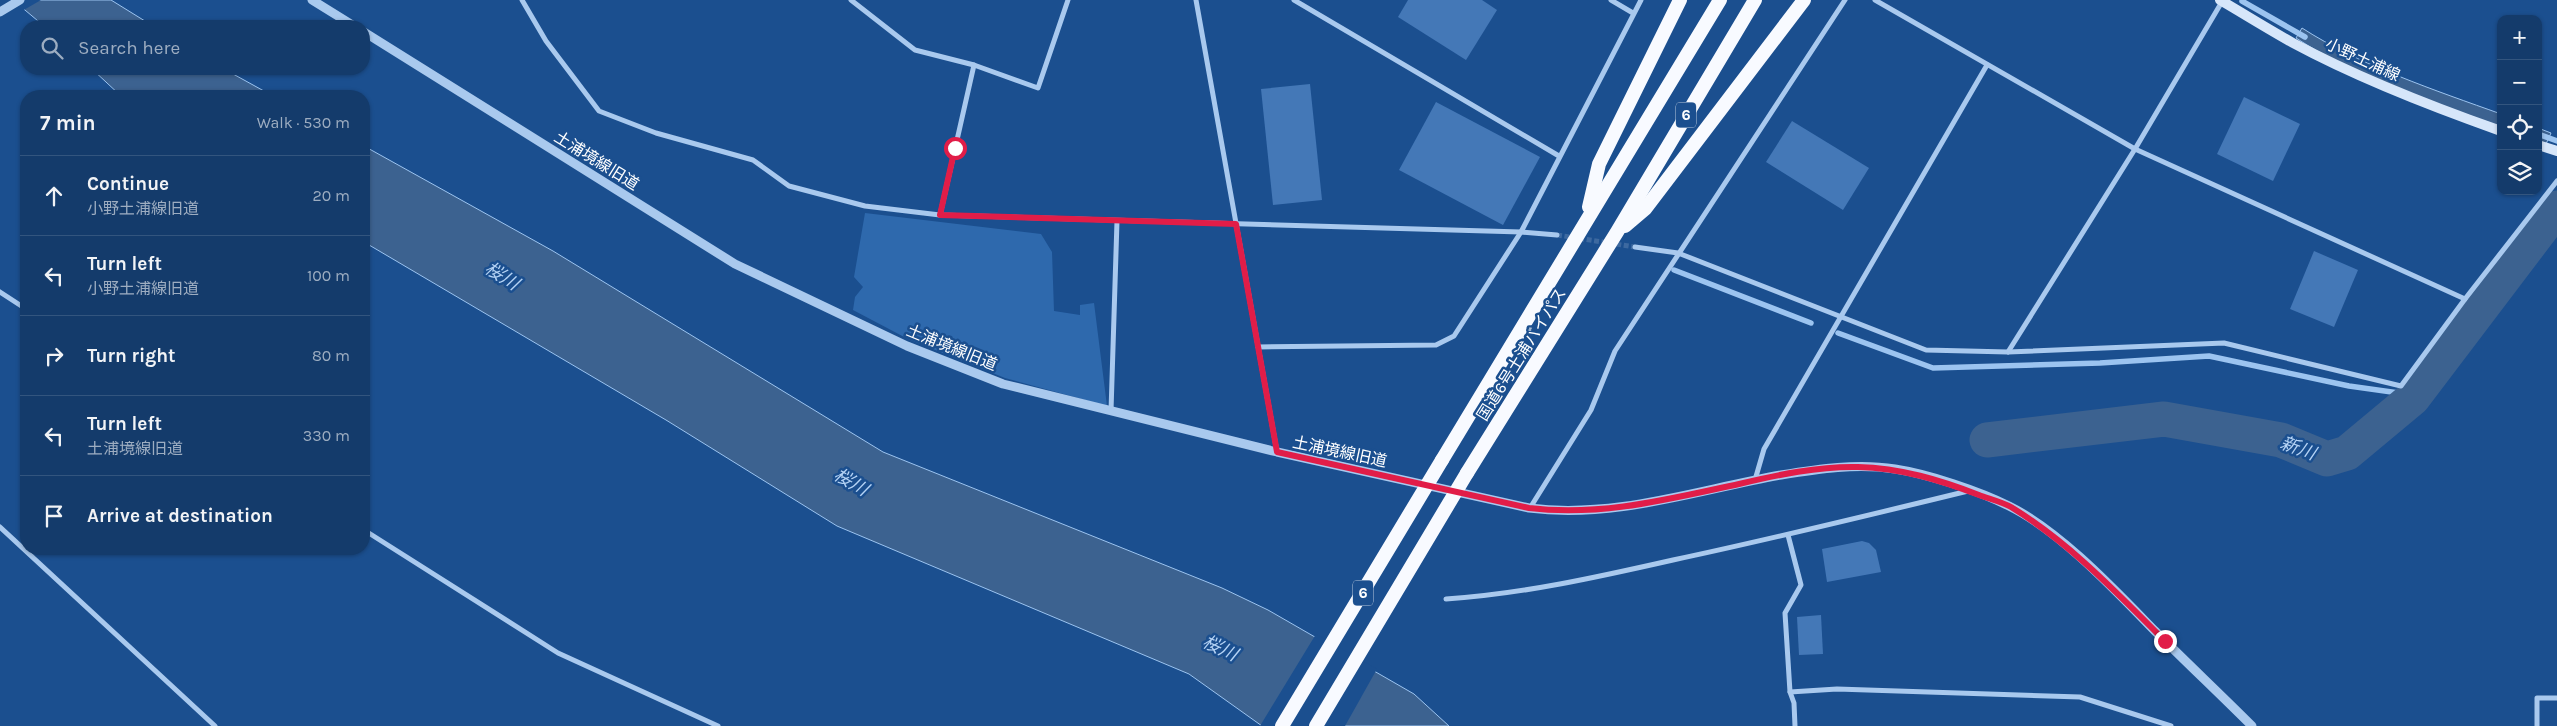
<!DOCTYPE html>
<html lang="en">
<head>
<meta charset="utf-8">
<style>
  :root { --surface:#143b6b; --page:#214673; --text:#f1f3f6; --muted:#9dadc1; --line:#33557e }
  body { margin:0; font-family:Karla,"Noto Sans JP",sans-serif; background:var(--page); color:var(--text) }
  .controls { position:absolute; right:15px; top:15px; display:grid; overflow:hidden; border-radius:10px; box-shadow:0 1px 4px #0004 }
  .controls button { width:45px; height:45px; display:grid; place-items:center; padding:0; border:0; border-bottom:1px solid var(--line); background:var(--surface); color:var(--text); font:25px sans-serif }
  .stop { position:absolute; width:15px; height:15px; margin:-11px; border:4px solid #e11d48; border-radius:50%; background:#fff }
  .stop.end { background:#e11d48; border-color:#fff; box-shadow:0 1px 5px #0008 }
  .list { margin:0; padding:0; list-style:none }
  h2 { display:flex; justify-content:space-between; align-items:center; height:65px; margin:0; padding:0 20px; font-size:21px }
  h2 small { font-size:16px; font-weight:400; color:var(--muted) }
  .list li { display:grid; grid-template-columns:32px 1fr auto; gap:15px; align-items:center; box-sizing:border-box; height:80px; padding:0 20px; border-top:1px solid var(--line) }
  .list b { display:block; font-size:19px; white-space:nowrap }
  .list p { margin:0; font-size:16px; white-space:nowrap; color:var(--muted) }
  .list em { font-size:16px; font-style:normal; color:var(--muted) }
  .icon { flex:none; width:28px; height:28px; fill:none; stroke:currentColor; stroke-width:2; stroke-linecap:round; stroke-linejoin:round }
  .map { position:relative; flex:none; width:2557px; height:726px; overflow:hidden }
  .search { position:absolute; background:var(--surface); box-shadow:0 1px 4px #0004; left:20px; top:20px; width:350px; height:55px; display:flex; align-items:center; gap:12px; box-sizing:border-box; padding:0 18px; border-radius:20px; color:var(--muted); font-size:19px }
  .panel { position:absolute; background:var(--surface); box-shadow:0 1px 4px #0004; left:20px; top:90px; width:350px; height:465px; border-radius:20px }
  .map>svg:first-child { display:block }
  .green { fill:#2e69ad }
  .water { fill:#3c6290; stroke:#9cc4f0 }
  .pier { fill:#1b4f8f }
  .lines { fill:none; stroke-linecap:round; stroke-linejoin:round }
  .stream { stroke:#9cc4f0; stroke-width:5.5 }
  .river { stroke:#3c6290; stroke-width:35 }
  .building { fill:#4478b7 }
  .minor-tunnel { stroke:#3d69a0; stroke-width:5; stroke-dasharray:5 2.5; stroke-linecap:butt }
  .minor { stroke:#a9c9ee; stroke-width:5 }
  .tertiary { stroke:#a9c9ee; stroke-width:9 }
  .secondary { stroke:#d6e6fa; stroke-width:10 }
  .trunk { stroke:#f8faff; stroke-width:14 }
  .trunk-bridge { stroke:#f8faff; stroke-width:14 }
  .route { stroke:#e11d48; stroke-width:6 }
  .labels { text-anchor:middle; stroke-width:5; stroke-linejoin:round; paint-order:stroke }
  .shield { fill:#1b4f8f; stroke:#bbcadd; stroke-width:1 }
  .shield-label { font-size:15px; font-weight:bold; fill:#fff }
  .street-label { font-size:16px; fill:#fff; stroke:#1b4f8f }
  .water-label { font-size:18px; font-style:italic; fill:#b5d3f5; stroke:#1b4f8f }
</style>
</head>
<body>
<div class="map">
<svg width="2557" height="726" viewBox="0 0 2557 726">
  <rect width="100%" height="100%" fill="#1b4f8f"/>
  <polygon class="green" points="865,213 1041,234 1052,252 1054,311 1080,315 1080,305 1094,303 1107,406 1005,378 908,339 853,310 855,297 863,287 854,277"/>
  <g class="water">
    <polygon points="13,0 111,0 153,26 44,26"/>
    <path d="M2302 28C2359 65 2437 91 2501 114V127C2435 103 2354 76 2296 38Z"/>
    <polygon points="92,69 224,69 273,96 121,96"/>
    <polygon points="2538,128 2551,133 2546,144 2538,141"/>
    <polygon points="364,146 553,251 883,452 1222,588 1268,610 1414,694 1449,726 1262,726 1189,674 837,526 666,420 364,242"/>
  </g>
  <g class="pier">
    <polygon points="11,0 41,0 22,11"/>
    <polygon points="1316,634 1377,669 1345,726 1260,726"/>
  </g>
  <g class="lines">
    <g class="stream">
      <polyline points="2242,1 2305,37"/>
      <polyline points="2538,134 2557,141"/>
      <polyline points="1674,270 1811,323"/>
      <polyline points="1838,333 1933,368 2100,363 2209,356 2349,386 2406,394"/>
    </g>
    <polyline class="river" points="1987,440 2164,419 2281,440 2327,459 2347,453 2413,398 2557,208"/>
  </g>
  <g class="building">
    <polygon points="1408,0 1482,0 1497,10 1466,60 1398,17"/>
    <polygon points="1310,84 1322,200 1273,205 1261,89"/>
    <polygon points="2244,97 2300,124 2273,181 2217,154"/>
    <polygon points="1436,102 1540,157 1503,225 1399,170"/>
    <polygon points="1792,121 1869,168 1843,210 1766,162"/>
    <polygon points="2314,251 2358,270 2334,327 2290,309"/>
    <polygon points="1862,541 1869,543 1876,550 1881,572 1827,582 1822,549"/>
    <polygon points="1821,615 1823,654 1799,655 1797,617"/>
  </g>
  <g class="lines">
    <polyline class="minor-tunnel" points="1557,235 1635,247"/>
    <g class="minor">
      <polyline points="522,0 546,41 599,111 656,133 753,160 789,186 865,206 940,215"/>
      <polyline points="851,0 915,50 974,65 940,215 1521,232 1557,235"/>
      <polyline points="1196,0 1277,452"/>
      <polyline points="1294,0 1559,156"/>
      <polyline points="1611,0 1633,13"/>
      <polyline points="1875,0 2135,149 2465,299"/>
      <polyline points="974,65 1038,88 1068,0"/>
      <polyline points="1635,247 1678,253 1926,350 2008,352 2224,343 2401,386 2465,299 2557,181"/>
      <polyline points="0,292 26,309"/>
      <polyline points="1258,347 1436,345 1454,336 1521,232 1641,0"/>
      <polyline points="2008,352 2135,149 2223,0"/>
      <polyline points="1111,411 1117,221"/>
      <polyline points="1755,480 1764,449 1987,65"/>
      <polyline points="1530,508 1591,410 1615,351 1845,0"/>
      <polyline points="0,527 215,726"/>
      <polyline points="364,530 558,653 718,726"/>
      <polyline points="1788,535 1801,585 1785,613 1790,692 1794,703 1795,726"/>
      <path d="M1446 599C1522 594 1598 577 1673 560 1772 539 1870 515 1968 491"/>
      <polyline points="1790,692 1837,689 2080,697 2171,726"/>
      <polyline points="2537,726 2537,698 2557,698"/>
    </g>
    <g class="tertiary">
      <polyline points="312,0 354,26"/>
      <polyline points="0,12 20,0"/>
      <path d="M364 32 735 264 907 346 1003 384 1277 452 1529 508C1615 519 1697 490 1781 475 1818 469 1857 463 1895 469 1928 474 1979 491 2009 506 2060 531 2115 590 2155 631 2187 663 2220 694 2252 726"/>
    </g>
    <g class="secondary">
      <path d="M2220 0C2244 14 2268 29 2293 43 2358 78 2430 106 2501 131"/>
      <polyline points="2538,145 2557,151"/>
    </g>
    <g class="trunk">
      <polyline points="1589,207 1599,164 1680,0"/>
      <polyline points="1625,226 1645,209 1804,0"/>
      <polyline points="1442,460 1720,0"/>
      <polyline points="1467,473 1617,232 1755,0"/>
    </g>
    <g class="trunk-bridge">
      <polyline points="1282,726 1442,460"/>
      <polyline points="1316,726 1467,473"/>
    </g>
  </g>
  <g class="lines">
    <path class="route" d="M955 148 940 215 1236 224 1277 452 1529 508C1600 517 1669 499 1739 484 1777 475 1819 466 1858 467 1901 468 1940 480 1979 495 1990 499 2002 502 2011 507 2070 543 2117 593 2165 641"/>
  </g>
  <g class="labels">
    <g class="shield">
      <rect x="1676" y="102.5" width="20" height="25" rx="4"/>
      <rect x="1353" y="580.5" width="20" height="25" rx="4"/>
    </g>
    <g class="shield-label">
      <text x="1686" y="120">6</text>
      <text x="1363" y="598">6</text>
    </g>
    <g class="street-label">
      <text transform="translate(2363 59) rotate(25)" y="6">小野土浦線</text>
      <text transform="translate(597 160) rotate(32)" y="6">土浦境線旧道</text>
      <text transform="translate(952 347) rotate(22)" y="6">土浦境線旧道</text>
      <text transform="translate(1521 354) rotate(-58)" y="6">国道6号土浦バイパス</text>
      <text transform="translate(1340 451) rotate(12)" y="6">土浦境線旧道</text>
    </g>
    <g class="water-label">
      <text transform="translate(502 276) rotate(32)" y="6">桜川</text>
      <text transform="translate(2298 448) rotate(20)" y="6">新川</text>
      <text transform="translate(851 482) rotate(30)" y="6">桜川</text>
      <text transform="translate(1220 648) rotate(25)" y="6">桜川</text>
    </g>
  </g>
</svg>
<div class="controls">
<button>+</button>
<button>−</button>
<button><svg class="icon" aria-label="locate" viewBox="0 0 24 24"><circle cx="12" cy="12" r="6"/><path d="M12 2v4M12 18v4M2 12h4M18 12h4"/></svg></button>
<button><svg class="icon" aria-label="layers" viewBox="0 0 24 24"><path d="M12 4l9 5-9 5-9-5zM3 14l9 5 9-5"/></svg></button>
</div>
<div class="stop" style="left:955px;top:148px"></div>
<div class="stop end" style="left:2165px;top:641px"></div>
<div class="search"><svg class="icon" aria-label="search" viewBox="0 0 24 24"><circle cx="10" cy="10" r="6"/><path d="M15 15l6 6"/></svg>Search here</div>
<section class="panel">
<h2>7 min<small>Walk · 530 m</small></h2>
<ul class="list">
<li><svg class="icon" aria-label="ahead" viewBox="0 0 24 24"><path d="M12 20V5M6 11l6-6 6 6"/></svg><div><b>Continue</b><p>小野土浦線旧道</p></div><em>20 m</em></li>
<li><svg class="icon" aria-label="left" viewBox="0 0 24 24"><path d="M17 20v-9H6M10 6l-5 5 5 5"/></svg><div><b>Turn left</b><p>小野土浦線旧道</p></div><em>100 m</em></li>
<li><svg class="icon" aria-label="right" viewBox="0 0 24 24"><path d="M7 20v-9h11M14 6l5 5-5 5"/></svg><div><b>Turn right</b></div><em>80 m</em></li>
<li><svg class="icon" aria-label="left" viewBox="0 0 24 24"><path d="M17 20v-9H6M10 6l-5 5 5 5"/></svg><div><b>Turn left</b><p>土浦境線旧道</p></div><em>330 m</em></li>
<li><svg class="icon" aria-label="arrive" viewBox="0 0 24 24"><path d="M6 21V4h12l-3 4 3 4H6"/></svg><div><b>Arrive at destination</b></div></li>
</ul>
</section>
</div>
</body>
</html>
